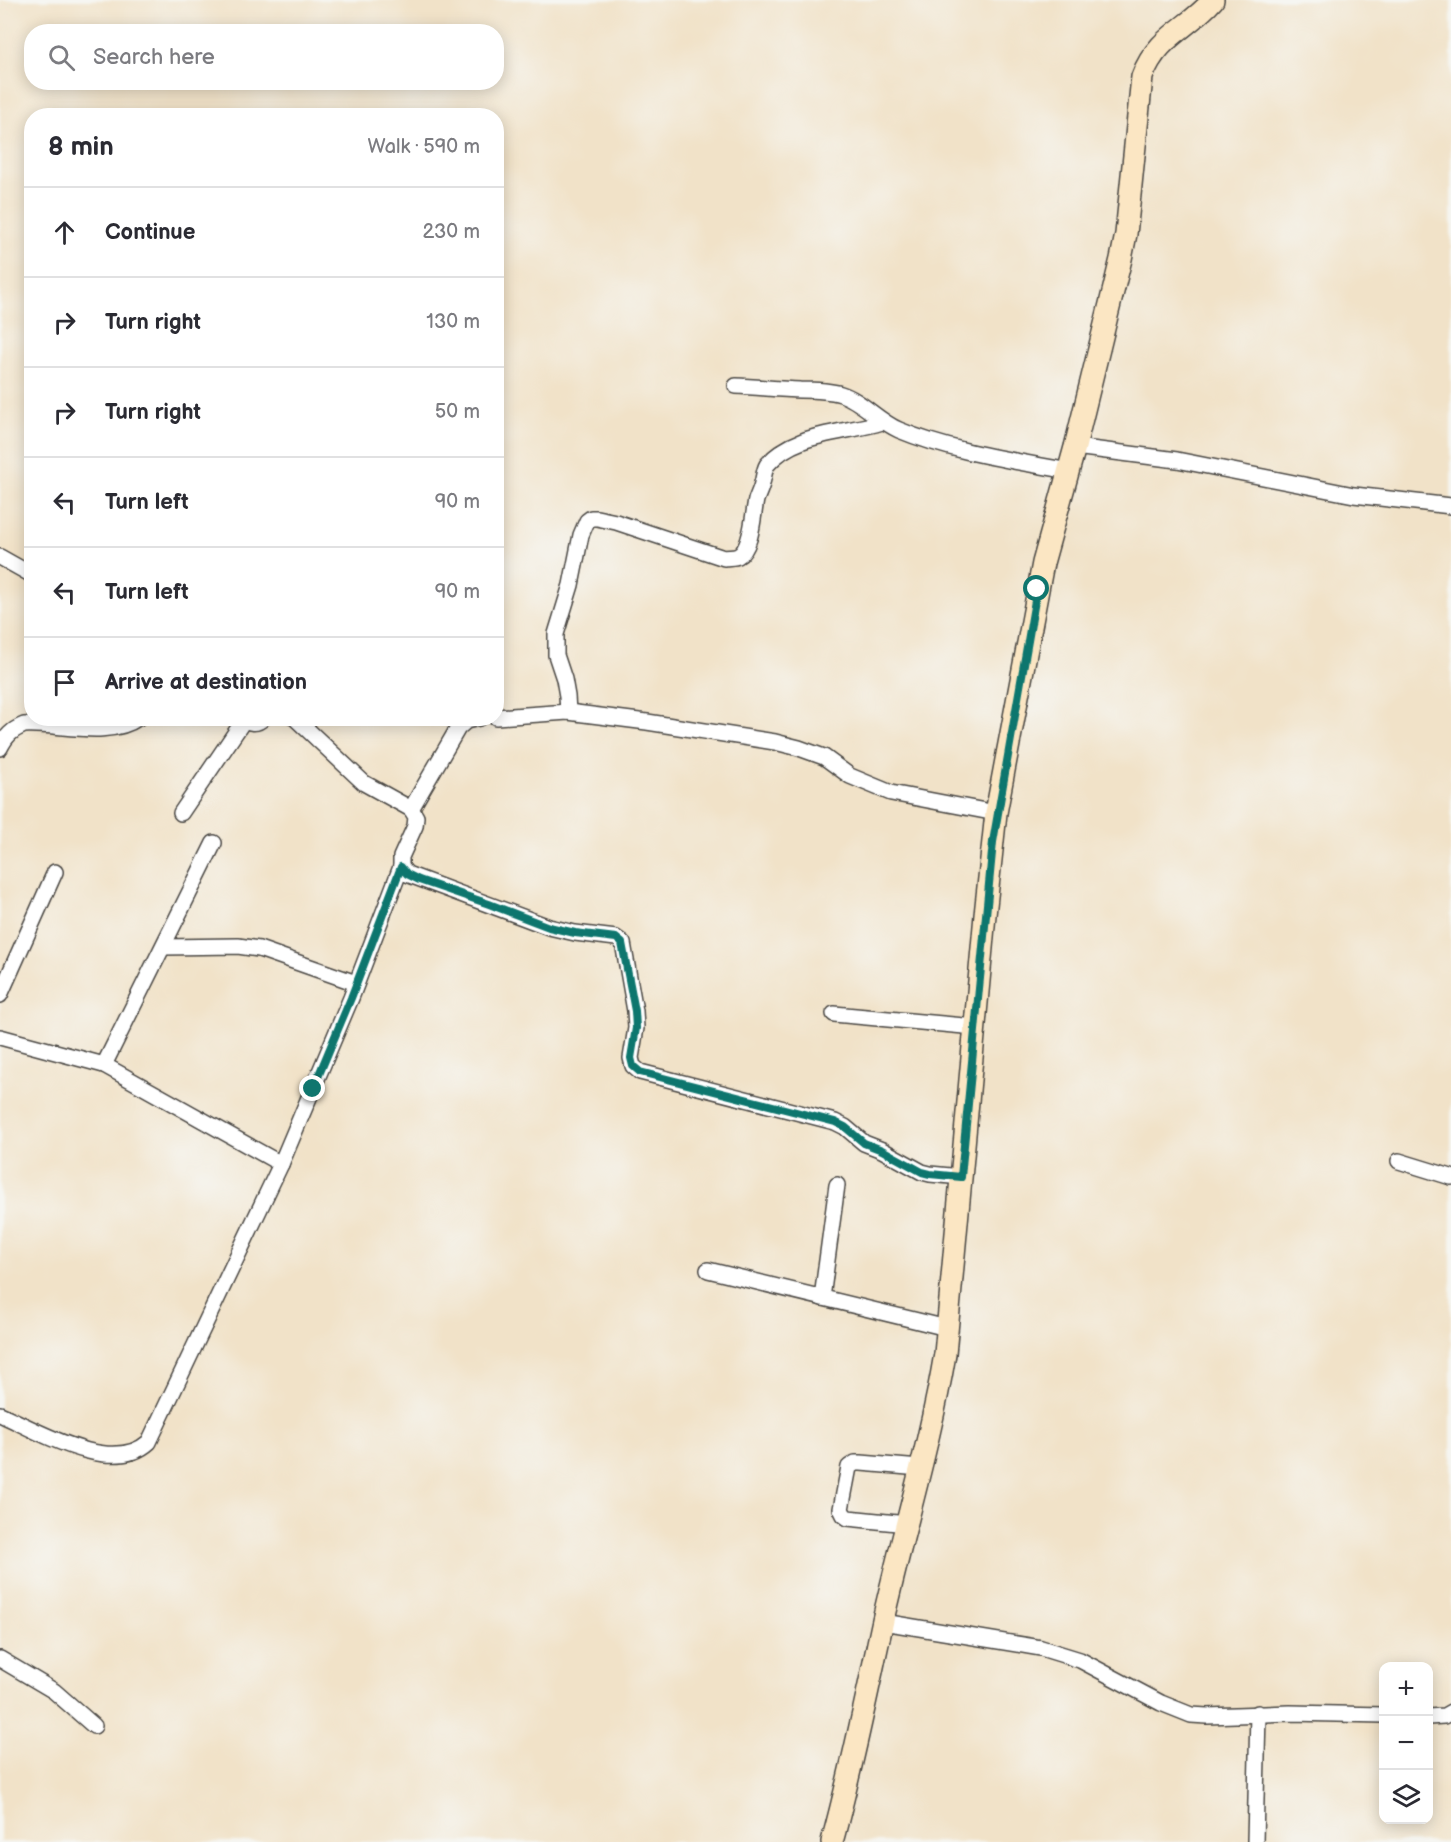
<!DOCTYPE html>
<html lang="en">
<head>
<meta charset="utf-8">
<style>
  :root { --surface:#fff; --page:#f2f2f3; --text:#2b2b33; --muted:#7c7c81; --line:#e1e1e2 }
  body { margin:0; font-family:"Balsamiq Sans",sans-serif; background:var(--page); color:var(--text) }
  .controls { position:absolute; right:18px; bottom:18px; display:grid; overflow:hidden; border-radius:12px; box-shadow:0 3px 15px #0003 }
  .controls button { width:54px; height:54px; display:grid; place-items:center; padding:0; border:0; border-bottom:2px solid var(--line); background:var(--surface); color:var(--text); font:30px sans-serif }
  .stop { position:absolute; width:18px; height:18px; margin:-14px; border:4px solid #0f766e; border-radius:50%; background:#fff }
  .stop.end { background:#0f766e; border-color:#fff; box-shadow:0 2px 6px #0008 }
  .list { margin:0; padding:0; list-style:none }
  h2 { display:flex; justify-content:space-between; align-items:center; height:78px; margin:0; padding:0 24px; font-size:26px }
  h2 small { font-size:20px; font-weight:400; color:var(--muted) }
  .list li { display:grid; grid-template-columns:39px 1fr auto; gap:18px; align-items:center; box-sizing:border-box; height:90px; padding:0 24px; border-top:2px solid var(--line) }
  .list b { display:block; font-size:22px; white-space:nowrap }
  .list em { font-size:20px; font-style:normal; color:var(--muted) }
  .icon { flex:none; width:33px; height:33px; fill:none; stroke:currentColor; stroke-width:2; stroke-linecap:round; stroke-linejoin:round }
  .map { position:relative; flex:none; width:1451px; height:1842px; overflow:hidden }
  .search { position:absolute; background:var(--surface); box-shadow:0 3px 15px #0003; left:24px; top:24px; width:480px; height:66px; display:flex; align-items:center; gap:15px; box-sizing:border-box; padding:0 21px; border-radius:24px; color:var(--muted); font-size:22px }
  .panel { position:absolute; background:var(--surface); box-shadow:0 3px 15px #0003; left:24px; top:108px; width:480px; height:618px; border-radius:24px }
  .map>svg:first-child { display:block }
  .lines { fill:none; stroke-linecap:round; stroke-linejoin:round }
  .street-casing { stroke:#494643; stroke-width:18 }
  .secondary-casing { stroke:#494643; stroke-width:24 }
  .street { stroke:#fff; stroke-width:15 }
  .secondary { stroke:#fbe6c3; stroke-width:21 }
  .route { stroke:#0f766e; stroke-width:8 }
</style>
</head>
<body>
<div class="map">
<svg width="1451" height="1842" viewBox="0 0 1451 1842">
  <rect width="100%" height="100%" fill="#f6f6f2"/>
  <filter id="ink" filterUnits="userSpaceOnUse"><feTurbulence type="fractalNoise" baseFrequency=".0167" numOctaves="2"/><feDisplacementMap in="SourceGraphic" scale="12" xChannelSelector="R" yChannelSelector="G"/><feConvolveMatrix kernelMatrix="1 2 1 2 8 2 1 2 1" color-interpolation-filters="sRGB"/></filter>
  <filter id="wash" filterUnits="userSpaceOnUse"><feTurbulence type="fractalNoise" baseFrequency=".008" numOctaves="4" result="noise"/><feDisplacementMap in="SourceGraphic" scale="24" xChannelSelector="R" yChannelSelector="G"/><feGaussianBlur stdDeviation="1.35" result="paint"/><feColorMatrix in="noise" values="0 0 0 0 0 0 0 0 0 0 0 0 0 0 0 0 0 1.4 0 .05"/><feComposite in="paint" operator="in"/></filter>
  <g filter="url(#wash)">
    <rect width="100%" height="100%" fill="#f1e2c8"/>
  </g>
  <g filter="url(#ink)">
    <g class="lines">
      <defs>
        <g id="street">
          <path d="M736 386C757 387 778 389 800 390 813 390 828 390 841 394 861 400 878 421 899 430 952 452 1011 460 1068 471"/>
          <polyline points="1075,447 1177,460 1354,495 1451,506"/>
          <polyline points="0,557 32,575"/>
          <path d="M568 712 567 696 564 679 556 655V634L571 585 581 535 587 521 591 518H597L616 522 724 558C728 557 734 558 738 556 752 549 753 514 756 500 758 494 761 489 762 483 764 477 764 470 767 465 794 432 844 434 882 422"/>
          <polyline points="496,717 568,712 647,722 775,742 799,748 824,757 850,776 891,793 996,813"/>
          <path d="M241 718C248 723 257 725 263 718"/>
          <polyline points="295,718 364,783 411,809 416,817 415,826 401,857 401,867 407,874 549,927 575,933 616,938 623,943 635,1011 636,1028 631,1058 633,1066 640,1072 835,1122 845,1127 864,1143 882,1150 922,1172 930,1174 961,1177"/>
          <path d="M0 748C6 736 12 730 24 725 58 723 109 739 138 718"/>
          <polyline points="411,809 458,728 466,721 479,718"/>
          <polyline points="181,813 244,720"/>
          <polyline points="163,947 238,946 259,949 356,983"/>
          <polyline points="0,995 55,872"/>
          <polyline points="834,1014 975,1027"/>
          <polyline points="0,1037 104,1065 281,1164"/>
          <polyline points="104,1065 214,843"/>
          <polyline points="1399,1161 1451,1177"/>
          <polyline points="708,1270 947,1328"/>
          <polyline points="822,1298 837,1185"/>
          <path d="M0 1414C38 1431 112 1476 149 1442L281 1164 351 998 401 867"/>
          <polyline points="907,1524 848,1518 844,1515 841,1509 849,1467 855,1463 861,1463 920,1468"/>
          <polyline points="883,1622 1041,1648 1080,1660 1161,1703 1191,1715 1207,1716 1290,1713 1384,1715"/>
          <polyline points="0,1659 54,1691 94,1726"/>
          <polyline points="1428,1717 1444,1716 1451,1712"/>
          <polyline points="1255,1842 1258,1713"/>
        </g>
        <path id="secondary" d="M832 1842C852 1769 867 1694 883 1620 903 1531 930 1444 945 1354L985 915 996 813 1043 563 1075 447 1121 259 1126 234 1142 77C1157 36 1188 29 1213 0"/>
      </defs>
      <use href="#street" class="street-casing"/>
      <use href="#secondary" class="secondary-casing"/>
      <use href="#street" class="street"/>
      <use href="#secondary" class="secondary"/>
    </g>
  </g>
  <g class="lines" filter="url(#ink)">
    <polyline class="route" points="313,1089 351,998 401,867 407,874 419,880 489,904 549,927 575,933 616,938 622,943 635,1011 636,1028 631,1058 633,1066 640,1072 835,1122 845,1127 864,1143 882,1150 922,1172 930,1174 961,1177 993,842 1037,589"/>
  </g>
</svg>
<div class="controls">
<button>+</button>
<button>−</button>
<button><svg class="icon" aria-label="layers" viewBox="0 0 24 24"><path d="M12 4l9 5-9 5-9-5zM3 14l9 5 9-5"/></svg></button>
</div>
<div class="stop" style="left:1037px;top:589px"></div>
<div class="stop end" style="left:313px;top:1089px"></div>
<div class="search"><svg class="icon" aria-label="search" viewBox="0 0 24 24"><circle cx="10" cy="10" r="6"/><path d="M15 15l6 6"/></svg>Search here</div>
<section class="panel">
<h2>8 min<small>Walk · 590 m</small></h2>
<ul class="list">
<li><svg class="icon" aria-label="ahead" viewBox="0 0 24 24"><path d="M12 20V5M6 11l6-6 6 6"/></svg><div><b>Continue</b></div><em>230 m</em></li>
<li><svg class="icon" aria-label="right" viewBox="0 0 24 24"><path d="M7 20v-9h11M14 6l5 5-5 5"/></svg><div><b>Turn right</b></div><em>130 m</em></li>
<li><svg class="icon" aria-label="right" viewBox="0 0 24 24"><path d="M7 20v-9h11M14 6l5 5-5 5"/></svg><div><b>Turn right</b></div><em>50 m</em></li>
<li><svg class="icon" aria-label="left" viewBox="0 0 24 24"><path d="M17 20v-9H6M10 6l-5 5 5 5"/></svg><div><b>Turn left</b></div><em>90 m</em></li>
<li><svg class="icon" aria-label="left" viewBox="0 0 24 24"><path d="M17 20v-9H6M10 6l-5 5 5 5"/></svg><div><b>Turn left</b></div><em>90 m</em></li>
<li><svg class="icon" aria-label="arrive" viewBox="0 0 24 24"><path d="M6 21V4h12l-3 4 3 4H6"/></svg><div><b>Arrive at destination</b></div></li>
</ul>
</section>
</div>
</body>
</html>
